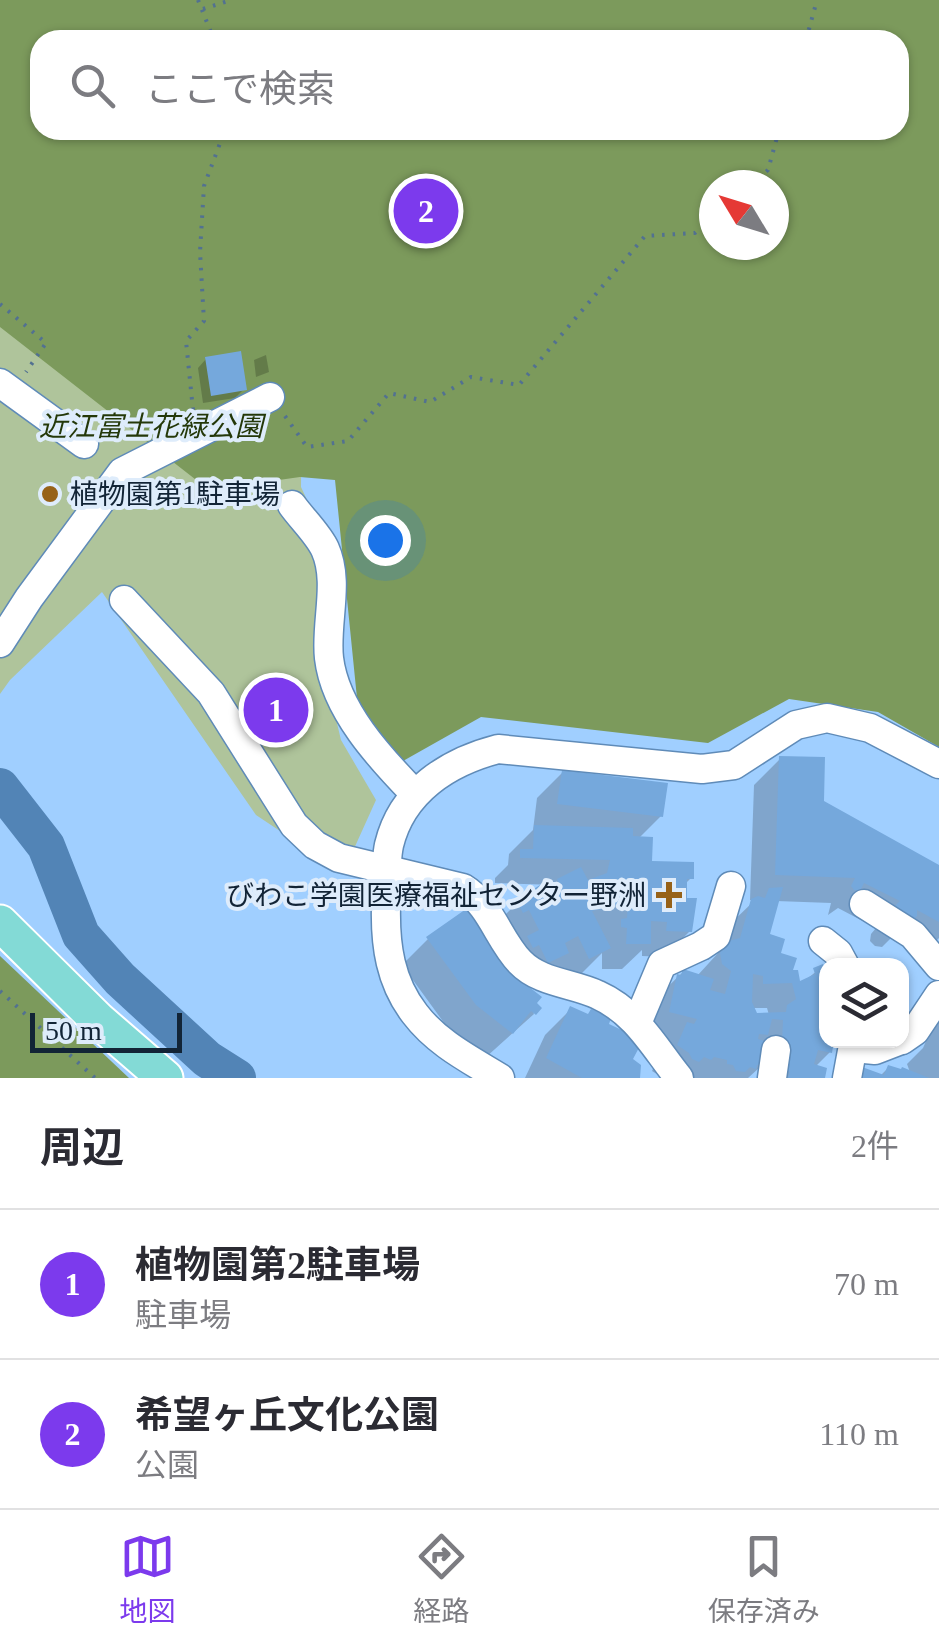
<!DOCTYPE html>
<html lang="ja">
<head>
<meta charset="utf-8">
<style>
  :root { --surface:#fff; --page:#f2f2f3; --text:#2b2b33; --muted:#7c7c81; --line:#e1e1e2; --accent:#7c3aed }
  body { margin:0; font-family:"Times New Roman","Noto Sans JP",serif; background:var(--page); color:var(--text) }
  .controls { position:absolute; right:30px; bottom:30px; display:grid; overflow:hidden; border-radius:20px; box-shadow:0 2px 8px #0004 }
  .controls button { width:90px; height:90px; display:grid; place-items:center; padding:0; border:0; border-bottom:2px solid var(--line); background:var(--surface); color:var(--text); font:50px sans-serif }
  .compass { position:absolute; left:699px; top:170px; width:90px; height:90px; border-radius:50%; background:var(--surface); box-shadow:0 2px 8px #0004; rotate:308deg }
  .scale { position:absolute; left:30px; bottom:25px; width:152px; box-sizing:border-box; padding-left:10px; border:5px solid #122436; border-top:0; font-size:28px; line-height:35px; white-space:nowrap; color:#122436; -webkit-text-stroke:8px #deecfb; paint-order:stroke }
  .you { position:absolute; left:385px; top:540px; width:35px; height:35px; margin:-25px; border:8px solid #fff; border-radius:50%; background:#1a73e8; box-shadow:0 0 0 15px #1a73e833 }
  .badge { display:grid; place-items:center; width:65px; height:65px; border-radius:50%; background:var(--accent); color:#fff; font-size:32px; font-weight:700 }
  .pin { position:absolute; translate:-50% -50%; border:5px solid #fff; box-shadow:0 2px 10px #0006 }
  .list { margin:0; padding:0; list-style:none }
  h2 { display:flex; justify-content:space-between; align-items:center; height:130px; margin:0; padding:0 40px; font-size:42px }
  h2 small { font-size:32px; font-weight:400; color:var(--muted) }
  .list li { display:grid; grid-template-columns:65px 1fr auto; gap:30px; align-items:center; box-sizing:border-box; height:150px; padding:0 40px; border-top:2px solid var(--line) }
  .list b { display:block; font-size:38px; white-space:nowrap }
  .list p { margin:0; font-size:32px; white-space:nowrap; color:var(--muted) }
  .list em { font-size:32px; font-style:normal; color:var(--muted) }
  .icon { flex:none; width:55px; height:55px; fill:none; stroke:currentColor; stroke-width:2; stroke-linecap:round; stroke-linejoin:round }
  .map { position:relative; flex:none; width:939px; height:1078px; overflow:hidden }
  .search { position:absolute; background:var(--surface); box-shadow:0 2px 8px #0004; left:30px; right:30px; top:30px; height:110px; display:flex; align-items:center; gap:25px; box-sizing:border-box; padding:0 35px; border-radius:30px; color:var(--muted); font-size:38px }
  .sheet { height:430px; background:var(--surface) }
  nav { display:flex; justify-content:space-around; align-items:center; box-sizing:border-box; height:140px; border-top:2px solid var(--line); background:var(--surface); font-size:28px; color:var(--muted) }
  nav a { display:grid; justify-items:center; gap:5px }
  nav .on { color:var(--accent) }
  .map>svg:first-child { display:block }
  .green { fill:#afc49b }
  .forest { fill:#7c9a5c; fill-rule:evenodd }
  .shadow { fill:#0003; fill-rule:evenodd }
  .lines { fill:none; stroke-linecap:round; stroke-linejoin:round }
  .river { stroke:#5284b6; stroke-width:38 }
  .building { fill:#75a8dc; fill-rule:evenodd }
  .minor-casing { stroke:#5f8bb8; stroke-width:31 }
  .major-casing { stroke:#fff; stroke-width:39 }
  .path { stroke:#527191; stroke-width:4; stroke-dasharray:2.5 8; stroke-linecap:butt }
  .minor { stroke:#fff; stroke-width:28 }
  .major { stroke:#83dad6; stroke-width:35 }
  .poi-dot { fill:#976218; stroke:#deecfb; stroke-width:4 }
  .labels { text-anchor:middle; stroke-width:8; stroke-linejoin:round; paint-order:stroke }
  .park-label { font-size:28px; font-style:italic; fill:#243809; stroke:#deecfb }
  .poi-label { font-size:28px; fill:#122436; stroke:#deecfb; text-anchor:start }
</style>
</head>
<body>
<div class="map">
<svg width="939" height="1078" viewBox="0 0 939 1078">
  <rect width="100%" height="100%" fill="#a0cfff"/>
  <polygon class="green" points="0,123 302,351 301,487 321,530 316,636 341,740 376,800 343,873 256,815 102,592 10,680 0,694"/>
  <g class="forest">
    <path d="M0 0H939V747L878 712 789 699 708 743 481 717 403 761 358 708 335 480 300 477 209 490 0 327ZM40 40H899V130H40ZM714 185H774V245H714Z"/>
    <polygon points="0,956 129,1078 0,1078"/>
  </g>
  <g class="shadow">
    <polygon points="266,355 269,372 256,377 254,360"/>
    <polygon points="206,359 244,389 235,398 203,403 198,368"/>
    <path d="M780 759 821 803 939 868V938L924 953 893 936 882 947 875 946 870 941 871 934 876 928 838 908 828 915 831 903 776 901 767 935 778 955 799 985 822 967 826 981 823 992 830 1052 815 1067 824 1069 822 1078H762L765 1068H759L748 1078H663L652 1071 661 1051 644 1038 652 1002 683 972 697 976 719 952 726 928 755 900H750L754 785ZM753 1008H767L769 1015 755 1016Z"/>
    <polygon points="563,772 661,816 638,839 649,864 691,878 685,884 690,931 664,957 642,956 642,950 622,969 602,969 602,953 582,973 563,983 554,965 540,978 524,986 534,1014 485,1058 450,1031 402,965 428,939 503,963 492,928 518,902 542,894 556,885 495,883 495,878 508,865 509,854 533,830 537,798"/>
    <polygon points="571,1009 606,1025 640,1073 638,1078 525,1078 545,1035"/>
    <polygon points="939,1022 939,1078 854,1078 880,1076 889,1067 911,1075 907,1064 923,1048 930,1032"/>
  </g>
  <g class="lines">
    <polyline class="river" points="0,787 46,846 81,935 120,979 207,1059 237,1078"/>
  </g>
  <g class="building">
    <polygon points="241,351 247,390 211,396 205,357"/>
    <polygon points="779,756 825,757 824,801 939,865 939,922 917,910 917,916 910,922 895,914 896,905 900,901 864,883 860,891 854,890 851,886 855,878 775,875"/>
    <polygon points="562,770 668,783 663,817 557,804"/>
    <polygon points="534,825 633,828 633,836 653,837 652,861 694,862 694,879 687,879 687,898 697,898 692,932 666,931 667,922 651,921 651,944 626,944 627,928 621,927 621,919 627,918 628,902 592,911 611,948 589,959 578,936 565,943 569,953 548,963 539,945 533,948 527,936 539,930 529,910 523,913 516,900 540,885 543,891 559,883 557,879 581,867 588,880 607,873 610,860 520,858 520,849 533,849"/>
    <path d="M783 887 770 934 785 939 781 953 797 958 793 970H798L800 981 815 974 813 968 823 964 826 973V1040H834L832 1053 818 1050 814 1064 827 1068 825 1078H788L790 1072 781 1069 790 1043H782L783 1020 772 1019 768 1035 759 1034 758 1039 767 1042 765 1065H757L756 1069 750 1067 745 1072 736 1071 733 1065 727 1064V1060L714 1057 711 1060 704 1057 699 1062 692 1059 689 1053 677 1045 687 1022 694 1024 697 1019 669 1012 677 974 681 975 683 969 714 979 710 990 725 994 731 971 722 964 720 953 725 942 740 938 751 899 758 896 765 898 769 888ZM753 974 763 976V984L792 983 796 999 787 1005 786 1012 757 1013 752 1002Z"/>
    <polygon points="466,909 515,976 542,997 537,1003 542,1008 536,1015 531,1011 513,1034 476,1005 426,937"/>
    <polygon points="570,1006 588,1014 591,1009 611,1018 609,1024 643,1040 633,1059 641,1065 640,1078 582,1078 546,1058"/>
    <polygon points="888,1065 901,1069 902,1067 929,1078 857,1078 862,1067 884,1075"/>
  </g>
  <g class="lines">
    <defs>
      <g id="minor">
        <polyline points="0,383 84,444"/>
        <path d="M292 505C302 519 318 534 325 549 340 582 325 623 329 658 335 710 380 758 415 794"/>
        <path d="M124 600 211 693 294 825 315 845 339 858 463 888C491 905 498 939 520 962 540 983 573 983 598 995 636 1012 654 1047 679 1078"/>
        <polyline points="0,643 29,598 122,472 270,397"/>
        <polyline points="864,904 913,935 939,966"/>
        <polyline points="823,941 838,953 845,966"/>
        <polyline points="638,1021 662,964 701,946 716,936 731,886"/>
        <polyline points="902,1040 915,1031 939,995"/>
        <polyline points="854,1048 875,1050 901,1040"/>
        <path d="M500 1078C469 1059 437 1043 415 1014 390 982 385 945 386 906 387 886 385 864 389 845 402 791 448 762 498 749L702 769 734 765 796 725 827 718 870 728 939 764"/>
        <polyline points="772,1078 776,1050"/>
        <polyline points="847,1078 854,1040"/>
      </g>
      <polyline id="major" points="0,923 98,1020 165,1078"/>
    </defs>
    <use href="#minor" class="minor-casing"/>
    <use href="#major" class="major-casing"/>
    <g class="path">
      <polyline points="198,0 214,40"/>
      <polyline points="203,9 231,0"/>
      <polyline points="806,40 817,0"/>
      <polyline points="750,185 768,170 779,130"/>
      <polyline points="0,304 46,343 26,372"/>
      <polyline points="193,410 186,341 204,321 200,252 204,186 225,130"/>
      <polyline points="285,416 307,447 348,441 389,393 430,402 471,377 519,385 645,236 695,233 714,217"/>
      <polyline points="0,991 95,1078"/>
    </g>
    <use href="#minor" class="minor"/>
    <use href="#major" class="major"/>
  </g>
  <g class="poi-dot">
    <circle cx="50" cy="494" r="10"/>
    <path d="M664 880h10v10h10v10h-10v10h-10v-10h-10v-10h10z"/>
  </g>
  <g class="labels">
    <g class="park-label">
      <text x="151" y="436">近江富士花緑公園</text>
    </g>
    <g class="poi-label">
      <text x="70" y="504">植物園第1駐車場</text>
      <text x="646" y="905" text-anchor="end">びわこ学園医療福祉センター野洲</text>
    </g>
  </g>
</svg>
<div class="controls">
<button><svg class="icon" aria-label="layers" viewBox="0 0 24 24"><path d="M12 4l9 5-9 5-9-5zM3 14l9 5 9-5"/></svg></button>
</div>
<svg class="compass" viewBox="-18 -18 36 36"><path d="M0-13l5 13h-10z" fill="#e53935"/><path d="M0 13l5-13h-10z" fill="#7c7c81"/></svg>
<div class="scale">50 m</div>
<div class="you"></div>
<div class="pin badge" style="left:276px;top:710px">1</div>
<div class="pin badge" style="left:426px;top:211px">2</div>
<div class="search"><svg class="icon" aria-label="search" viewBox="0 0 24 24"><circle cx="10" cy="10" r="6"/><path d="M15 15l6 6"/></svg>ここで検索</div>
</div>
<section class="sheet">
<h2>周辺<small>2件</small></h2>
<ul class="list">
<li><span class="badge">1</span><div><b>植物園第2駐車場</b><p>駐車場</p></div><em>70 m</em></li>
<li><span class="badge">2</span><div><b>希望ヶ丘文化公園</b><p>公園</p></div><em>110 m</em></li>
</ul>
</section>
<nav>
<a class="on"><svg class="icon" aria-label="map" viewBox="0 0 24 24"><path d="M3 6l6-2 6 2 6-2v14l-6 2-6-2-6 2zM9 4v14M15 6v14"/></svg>地図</a>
<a><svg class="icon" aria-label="directions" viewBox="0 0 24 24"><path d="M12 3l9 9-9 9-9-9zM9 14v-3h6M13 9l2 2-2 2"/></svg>経路</a>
<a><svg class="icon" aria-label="saved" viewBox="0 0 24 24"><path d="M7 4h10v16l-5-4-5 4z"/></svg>保存済み</a>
</nav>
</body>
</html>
